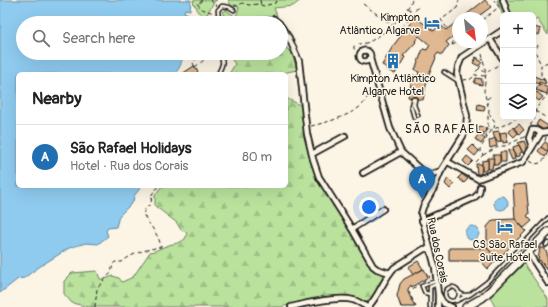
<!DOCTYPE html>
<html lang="en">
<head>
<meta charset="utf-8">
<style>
  :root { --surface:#fff; --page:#f2f2f2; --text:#222; --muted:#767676; --line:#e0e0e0; --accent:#1f6fb2 }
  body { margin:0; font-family:Pangolin,sans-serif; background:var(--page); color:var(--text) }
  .controls { position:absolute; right:12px; top:12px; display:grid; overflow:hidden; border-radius:6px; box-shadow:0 4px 16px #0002 }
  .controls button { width:36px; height:36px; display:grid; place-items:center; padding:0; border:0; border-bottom:1px solid var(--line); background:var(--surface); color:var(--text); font:20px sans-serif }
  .compass { position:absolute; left:452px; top:12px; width:36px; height:36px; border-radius:50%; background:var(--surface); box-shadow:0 4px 16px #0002; rotate:152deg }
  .you { position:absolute; left:369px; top:207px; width:14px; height:14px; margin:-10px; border:3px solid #fff; border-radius:50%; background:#1a73e8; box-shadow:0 0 0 6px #1a73e833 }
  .badge { display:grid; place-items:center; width:26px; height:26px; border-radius:50%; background:var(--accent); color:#fff; font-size:13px; font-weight:700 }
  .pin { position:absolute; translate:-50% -33px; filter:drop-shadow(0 1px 2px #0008) }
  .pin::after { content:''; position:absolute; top:21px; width:14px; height:12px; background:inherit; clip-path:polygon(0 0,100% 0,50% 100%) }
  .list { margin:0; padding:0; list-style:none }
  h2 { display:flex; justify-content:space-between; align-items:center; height:52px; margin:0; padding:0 16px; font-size:17px }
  h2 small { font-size:13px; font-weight:400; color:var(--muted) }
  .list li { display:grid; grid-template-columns:26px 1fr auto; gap:12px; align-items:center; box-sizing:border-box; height:64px; padding:0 16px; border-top:1px solid var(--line) }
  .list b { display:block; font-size:15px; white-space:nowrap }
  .list p { margin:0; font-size:13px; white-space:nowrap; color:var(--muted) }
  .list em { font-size:13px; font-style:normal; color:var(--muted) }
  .icon { flex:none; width:22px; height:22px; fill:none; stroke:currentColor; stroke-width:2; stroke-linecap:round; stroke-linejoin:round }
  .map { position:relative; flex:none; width:548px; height:307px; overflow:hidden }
  .search { position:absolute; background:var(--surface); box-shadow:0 4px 16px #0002; left:16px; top:16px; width:272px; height:44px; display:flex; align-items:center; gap:10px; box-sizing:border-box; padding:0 14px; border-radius:22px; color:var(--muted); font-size:15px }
  .panel { position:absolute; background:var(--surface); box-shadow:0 4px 16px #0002; left:16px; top:72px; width:272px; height:116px; border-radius:6px }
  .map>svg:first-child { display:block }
  .green { fill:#bae29d; stroke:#6b7f5c }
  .forest { fill:url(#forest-firs); stroke:#6b7f5c }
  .water { fill:#8fcbef; stroke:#61859b }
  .building { fill:#e0b891; stroke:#1c1c1c }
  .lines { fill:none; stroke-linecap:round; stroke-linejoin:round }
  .lane-casing { stroke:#1c1c1c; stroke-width:5.5 }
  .street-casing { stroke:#1c1c1c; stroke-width:8 }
  .secondary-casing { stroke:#1c1c1c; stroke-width:10 }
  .path { stroke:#1c1c1c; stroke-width:1; stroke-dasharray:4 3; stroke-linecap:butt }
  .lane { stroke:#fcf5e5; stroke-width:2.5 }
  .street { stroke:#fcf5e5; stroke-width:4.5 }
  .secondary { stroke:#fcf5e5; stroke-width:7 }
  .labels { text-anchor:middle; stroke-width:3; stroke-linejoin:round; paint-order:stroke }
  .poi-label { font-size:11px; fill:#1c1c1c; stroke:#fcf5e5 }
  .street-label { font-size:11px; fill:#1c1c1c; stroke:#fcf5e5 }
  .neighbourhood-label { font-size:12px; letter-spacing:1px; fill:#1c1c1c; stroke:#fcf5e5 }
</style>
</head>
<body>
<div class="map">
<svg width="548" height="307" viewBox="0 0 548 307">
  <defs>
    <pattern id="forest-firs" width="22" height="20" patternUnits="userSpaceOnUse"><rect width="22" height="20" fill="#bae29d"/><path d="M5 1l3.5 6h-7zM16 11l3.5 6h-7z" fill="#9fc187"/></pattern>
  </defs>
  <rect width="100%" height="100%" fill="#fcf5e5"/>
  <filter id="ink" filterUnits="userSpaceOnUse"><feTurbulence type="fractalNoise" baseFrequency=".025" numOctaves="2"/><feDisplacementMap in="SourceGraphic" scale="8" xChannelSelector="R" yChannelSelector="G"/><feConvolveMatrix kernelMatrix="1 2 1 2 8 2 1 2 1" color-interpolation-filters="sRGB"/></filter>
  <g filter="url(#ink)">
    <g class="green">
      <path d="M193 0H217L214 2 207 14 216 19V23H204L206 21C205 15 200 14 197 11V7L194 5Z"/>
      <polygon points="228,0 301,0 293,6 274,8 277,16 250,18 233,23 228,20 224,21 223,12 226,10 236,17 239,7 232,6"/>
      <polygon points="497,0 548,0 548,35 537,19 533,22 533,15 503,15 503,16"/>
      <polygon points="524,264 548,299 548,307 495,307 490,297"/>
    </g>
    <g class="forest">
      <polygon points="281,38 288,50 291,50 297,70 287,72 283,74 229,74 235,64 227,53 281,53"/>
      <path d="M286 98 302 106 308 147 317 178 333 200 370 265 385 278 374 296 368 302C361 302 356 297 350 297 328 295 302 301 281 307H89L72 303 64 294V281L72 273 97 271 100 279H105L113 276 119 278 122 282 133 277 150 252C158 251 161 247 169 245 175 243 178 244 185 239L187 235 186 232 181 230 177 223 155 206V195L162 186H286Z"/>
    </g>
    <g class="water">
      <path d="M0 0H191L190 10 185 9 184 12C189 14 195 17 198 21L197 23H23V53H151V56L155 55 156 53H183C182 61 181 68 174 74H18V186H142L134 196 133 202 119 216 116 227 108 228 106 231 108 236 98 244 86 243 69 248 39 267 24 278 18 279 0 293Z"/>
      <circle cx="501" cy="203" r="7"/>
      <circle cx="472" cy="233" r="7"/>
    </g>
    <g class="building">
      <polygon points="485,0 491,7 476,18 462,18"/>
      <polygon points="415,17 434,31 439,24 446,30 458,21 458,32 446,42 449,45 442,55 438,53 435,57 436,58 428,76 423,100 408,97 413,75 418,76 419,72 415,70 423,49 427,50 430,45 419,36 415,41 416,42 403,56 405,57 395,74 387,70 388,68 382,65 393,46"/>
      <polygon points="534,27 541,29 539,35 533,33"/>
      <polygon points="476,58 482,62 479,66 473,63"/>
      <polygon points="194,66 198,72 196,74 182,74"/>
      <polygon points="534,76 544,80 544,81 546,82 545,84 539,82 539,84 533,82"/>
      <polygon points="476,78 482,79 482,85 474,83"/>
      <polygon points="539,84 548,88 547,94 536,90"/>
      <polygon points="537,92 543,97 539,101 533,96"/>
      <polygon points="478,104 485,106 484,111 477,110"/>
      <polygon points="539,120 548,126 545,131 536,125"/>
      <polygon points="519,124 524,130 519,134 514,128"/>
      <polygon points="479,126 486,128 485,133 478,132"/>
      <polygon points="513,127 518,133 514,137 509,132"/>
      <polygon points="499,131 501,141 497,142 497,140 495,140 493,132"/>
      <polygon points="506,132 508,142 503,143 503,141 501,141 500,133"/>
      <polygon points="479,134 485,139 481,144 475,139"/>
      <polygon points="495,138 497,146 490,148 489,141"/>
      <polygon points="524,141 528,151 523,153 518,143"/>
      <polygon points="545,142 548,144 548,152 541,147"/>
      <polygon points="473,145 479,151 475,156 468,150"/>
      <polygon points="519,145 522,152 520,153 520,156 516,157 513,147"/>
      <polygon points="541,147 548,152 545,157 538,151"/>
      <polygon points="513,149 515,159 512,160 508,151"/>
      <polygon points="500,152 506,152 506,162 501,162"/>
      <polygon points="493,155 500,155 500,163 498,163 498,165 494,165"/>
      <polygon points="467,156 473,161 468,166 463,161"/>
      <polygon points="488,158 494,158 492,169 488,169"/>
      <polygon points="488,160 488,169 486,169 486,171 482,171 482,161"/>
      <polygon points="476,164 482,164 481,174 477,174"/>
      <polygon points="462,174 468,179 464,183 458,178"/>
      <polygon points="448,178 454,184 450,189 445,184"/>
      <polygon points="526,184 529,214 527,216 532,221 524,228 515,219 513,185"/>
      <polygon points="515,219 526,231 498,259 487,248 487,227 493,220"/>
      <polygon points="449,248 487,248 497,259 488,269 481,261 449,261"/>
      <polygon points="540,248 545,248 545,251 547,252 548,270 546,269 546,267 543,266 544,264 541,263 541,261 538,260"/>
      <polygon points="418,261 423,269 413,275 408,267"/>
      <polygon points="424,269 428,277 412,287 411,285 408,289 408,292 415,307 401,307 397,296 400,284 404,279"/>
    </g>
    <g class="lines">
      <defs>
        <g id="lane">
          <polyline points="219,23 218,10 222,6 229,7 234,10"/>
          <path d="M217 53C226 60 222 66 218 74"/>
          <polyline points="444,72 458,81"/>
          <polyline points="413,98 411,106 414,117"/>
          <polyline points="415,99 414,105 418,115"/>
          <polyline points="546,245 548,243"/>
          <polyline points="436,281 422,286 425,293 430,294 430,287 437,284"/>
          <circle cx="452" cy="294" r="7"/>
          <polyline points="460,293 463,295 469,295"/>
          <polyline points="430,294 430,307"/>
          <polyline points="456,301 471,294 487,282 548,218"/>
        </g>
        <g id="street">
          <polyline points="503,0 508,15"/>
          <polyline points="274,19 279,23"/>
          <polyline points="281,26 289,38 299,61 307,134 313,159 319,177 352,229"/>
          <polyline points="490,39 503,59"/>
          <circle cx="365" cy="56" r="5.5"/>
          <polyline points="370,58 390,128 401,152 424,173 432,174 441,171"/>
          <polyline points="532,147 529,138 532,130 536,130 541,133"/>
          <polyline points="312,154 345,136"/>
          <polyline points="448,162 478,179 523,162 541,133 548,132"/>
          <polyline points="363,173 401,152"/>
          <polyline points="424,173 429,178 434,188"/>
          <polyline points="383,209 352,229 373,266 377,269 390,273"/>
          <polyline points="422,221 474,198 479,193 480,187"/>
          <polyline points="528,252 548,283"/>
          <polyline points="439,295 444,304 452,307"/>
          <path d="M291 307C306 303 339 296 353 300 358 301 363 305 367 307"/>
          <path d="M368 307C379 296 383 280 394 268L424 249H430"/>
          <polyline points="438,307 438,294 435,267 421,214 423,207 434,188 441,171 463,136 466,129 467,116 457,74 458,67 462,57 503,30"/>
        </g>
        <polyline id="secondary" points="466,307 482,298 492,289 548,232"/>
      </defs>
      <use href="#lane" class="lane-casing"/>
      <use href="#street" class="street-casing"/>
      <use href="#secondary" class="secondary-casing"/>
      <g class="path">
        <polyline points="202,0 200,3 197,3 201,9 214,13"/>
        <polyline points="210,0 217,6"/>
        <polyline points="260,0 261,5"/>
        <polyline points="363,4 392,25"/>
        <polyline points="234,5 238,6 242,3 249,5 258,4 264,6 275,3 278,0"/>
        <polyline points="408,8 413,12"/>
        <polyline points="482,20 499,7 494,0"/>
        <polyline points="210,23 215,20"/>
        <polyline points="244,23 269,19"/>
        <polyline points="402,27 418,7"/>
        <polyline points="447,28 441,20 457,8 459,0"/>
        <polyline points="452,45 459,42 475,42"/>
        <polyline points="452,45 453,42 458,38"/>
        <path d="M538 45C534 52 537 57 541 64"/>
        <path d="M361 52 354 49V46C359 43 365 44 369 42 386 33 405 16 412 0"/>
        <polyline points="482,54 486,73 484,91 489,110 488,116 488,129 491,130 504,125 518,117"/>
        <polyline points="475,57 484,60"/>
        <polyline points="548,62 541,65 541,76 548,83"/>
        <polyline points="500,64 503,71"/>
        <polyline points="195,66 193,64 196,58"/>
        <polyline points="481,66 479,68 486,73 501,63"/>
        <polyline points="195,67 213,53"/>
        <polyline points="479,69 475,72 475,75 485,76"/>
        <polyline points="463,80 471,79 474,76"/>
        <polyline points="533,89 547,94"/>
        <polyline points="501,92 501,91"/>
        <polyline points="487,99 491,96"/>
        <polyline points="533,111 536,110 538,106 548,94"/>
        <polyline points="535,111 545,117"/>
        <polyline points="489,113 495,123 494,128"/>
        <path d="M311 126C328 122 347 117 361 106 367 101 368 92 375 89"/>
        <polyline points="531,126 531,124 534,120 536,111"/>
        <polyline points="470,132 475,131 478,133 485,135"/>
        <polyline points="486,138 487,128 488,129"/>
        <polyline points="545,141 546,137"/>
        <polyline points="483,155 500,146 505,146 526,136"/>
        <polyline points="530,161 535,164 540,163 548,156"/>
        <polyline points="476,162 483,155 480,152 480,149 491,131"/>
        <polyline points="422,282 430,277 428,274"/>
        <polyline points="400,304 401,307"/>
        <path d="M95 307 97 289 103 281 111 273 113 264 115 262H122C132 253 148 249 161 247 159 234 149 225 143 214L146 207 151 204 152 194 159 186"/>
        <polyline points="416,307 409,292 419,284"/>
      </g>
      <use href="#lane" class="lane"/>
      <use href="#street" class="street"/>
      <use href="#secondary" class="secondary"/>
    </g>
  </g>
  <defs>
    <symbol id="hotel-bare" viewBox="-9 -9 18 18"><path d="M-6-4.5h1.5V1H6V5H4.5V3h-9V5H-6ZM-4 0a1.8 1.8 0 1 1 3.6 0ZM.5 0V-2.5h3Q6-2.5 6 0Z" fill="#1f6fb2" stroke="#fcf5e5" stroke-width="2.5" paint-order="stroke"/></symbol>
    <symbol id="building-bare" viewBox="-9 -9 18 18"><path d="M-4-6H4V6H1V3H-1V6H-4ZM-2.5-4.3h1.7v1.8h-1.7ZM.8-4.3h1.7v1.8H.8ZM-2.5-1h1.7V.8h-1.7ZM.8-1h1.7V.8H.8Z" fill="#1f6fb2" stroke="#fcf5e5" stroke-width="2.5" paint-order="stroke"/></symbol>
  </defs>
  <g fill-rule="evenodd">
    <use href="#hotel-bare" x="421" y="12" width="22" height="22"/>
    <use href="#building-bare" x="382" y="50" width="22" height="22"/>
    <use href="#hotel-bare" x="494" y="216" width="22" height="22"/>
  </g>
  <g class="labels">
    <g class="poi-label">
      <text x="420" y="21" text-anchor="end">Kimpton<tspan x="420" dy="13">Atlântico Algarve</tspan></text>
      <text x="393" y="82">Kimpton Atlântico<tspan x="393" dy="13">Algarve Hotel</tspan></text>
      <text x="505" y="248">CS São Rafael<tspan x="505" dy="13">Suite Hotel</tspan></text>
    </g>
    <g class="street-label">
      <text transform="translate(438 250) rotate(78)" y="4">Rua dos Corais</text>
    </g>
    <g class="neighbourhood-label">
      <text x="444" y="133">SÃO RAFAEL</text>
    </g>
  </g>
</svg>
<div class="controls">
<button>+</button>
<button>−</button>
<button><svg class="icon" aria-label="layers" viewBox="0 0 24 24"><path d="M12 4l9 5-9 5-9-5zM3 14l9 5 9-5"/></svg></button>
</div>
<svg class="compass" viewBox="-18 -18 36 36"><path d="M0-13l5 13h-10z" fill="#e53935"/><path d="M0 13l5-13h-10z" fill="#767676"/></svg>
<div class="you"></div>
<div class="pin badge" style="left:422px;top:199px">A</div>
<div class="search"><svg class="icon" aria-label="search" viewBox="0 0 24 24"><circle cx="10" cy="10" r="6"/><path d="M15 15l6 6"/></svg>Search here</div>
<section class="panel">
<h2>Nearby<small></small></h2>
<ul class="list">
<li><span class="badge">A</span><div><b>São Rafael Holidays</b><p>Hotel · Rua dos Corais</p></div><em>80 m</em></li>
</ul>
</section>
</div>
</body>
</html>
